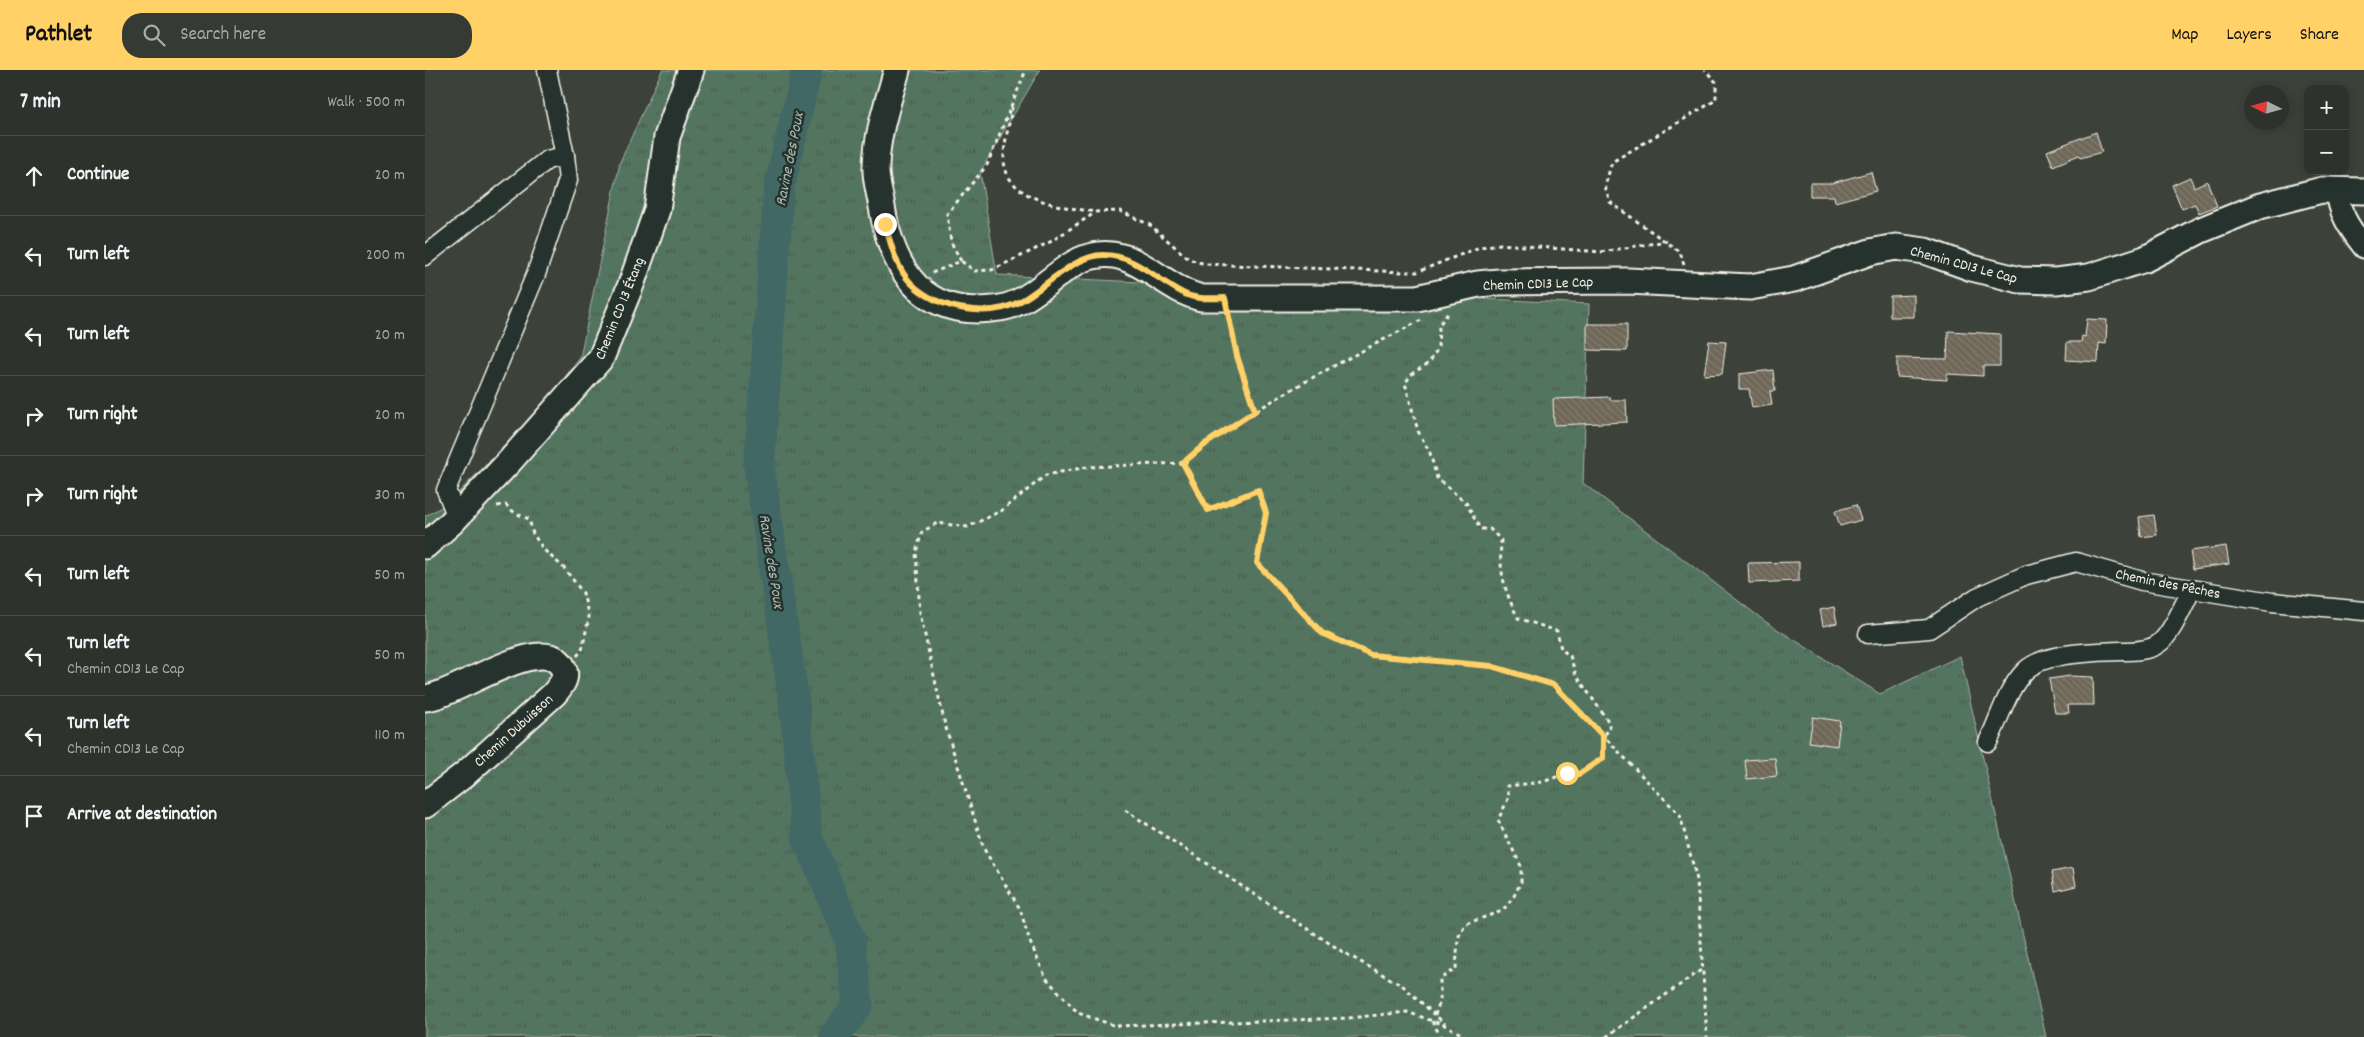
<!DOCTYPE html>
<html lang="en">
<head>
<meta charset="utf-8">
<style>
  :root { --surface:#2d322c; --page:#353a34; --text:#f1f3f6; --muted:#a7aaa9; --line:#484d48; --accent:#ffd166 }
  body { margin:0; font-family:Dekko,sans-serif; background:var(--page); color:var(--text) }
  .controls { position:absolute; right:15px; top:15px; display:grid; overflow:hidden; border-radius:10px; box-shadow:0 2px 12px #0003 }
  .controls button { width:45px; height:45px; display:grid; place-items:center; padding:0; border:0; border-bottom:1px solid var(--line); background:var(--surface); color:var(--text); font:25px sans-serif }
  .compass { position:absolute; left:1819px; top:15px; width:45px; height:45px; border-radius:50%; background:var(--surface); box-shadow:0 2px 12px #0003; rotate:275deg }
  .stop { position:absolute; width:15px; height:15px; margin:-11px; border:4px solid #ffd166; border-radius:50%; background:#fff }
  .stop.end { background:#ffd166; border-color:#fff; box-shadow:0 1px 5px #0008 }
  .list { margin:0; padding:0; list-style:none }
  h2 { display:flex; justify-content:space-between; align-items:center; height:65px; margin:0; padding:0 20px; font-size:21px }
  h2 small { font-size:16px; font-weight:400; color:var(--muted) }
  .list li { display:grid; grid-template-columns:32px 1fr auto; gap:15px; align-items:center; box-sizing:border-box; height:80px; padding:0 20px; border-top:1px solid var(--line) }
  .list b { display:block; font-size:19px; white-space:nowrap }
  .list p { margin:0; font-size:16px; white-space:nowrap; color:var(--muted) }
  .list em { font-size:16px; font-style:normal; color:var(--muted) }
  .icon { flex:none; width:28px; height:28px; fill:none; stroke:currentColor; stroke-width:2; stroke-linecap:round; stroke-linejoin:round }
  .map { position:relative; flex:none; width:1939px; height:967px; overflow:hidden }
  header { display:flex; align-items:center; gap:30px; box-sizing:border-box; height:70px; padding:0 25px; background:var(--accent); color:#111 }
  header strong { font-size:24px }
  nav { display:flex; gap:28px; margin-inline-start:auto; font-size:18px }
  .search { width:350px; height:45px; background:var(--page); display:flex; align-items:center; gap:12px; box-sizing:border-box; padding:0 18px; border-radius:20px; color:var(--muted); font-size:19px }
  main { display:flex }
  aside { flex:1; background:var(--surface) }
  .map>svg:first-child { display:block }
  .grass { fill:url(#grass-tufts); stroke:#a4b2a4 }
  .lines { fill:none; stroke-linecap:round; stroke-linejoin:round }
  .river { stroke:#436866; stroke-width:31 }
  .building { fill:url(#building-back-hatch); stroke:#f4f1e8 }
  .minor-casing { stroke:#f4f1e8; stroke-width:21 }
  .tertiary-casing { stroke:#f4f1e8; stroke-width:25 }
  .secondary-casing { stroke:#f4f1e8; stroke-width:29 }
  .path { stroke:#f4f1e8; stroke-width:3; stroke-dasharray:4 4; stroke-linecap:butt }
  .minor { stroke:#26332d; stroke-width:18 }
  .tertiary { stroke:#26332d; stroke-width:21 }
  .secondary { stroke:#26332d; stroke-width:25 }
  .route { stroke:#ffd166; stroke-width:6 }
  .labels { text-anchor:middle; stroke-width:5; stroke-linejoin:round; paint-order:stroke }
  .street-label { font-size:15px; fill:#f4f1e8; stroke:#26332d }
  .water-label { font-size:16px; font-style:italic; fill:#adbab4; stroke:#26332d }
</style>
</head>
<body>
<header>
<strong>Pathlet</strong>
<div class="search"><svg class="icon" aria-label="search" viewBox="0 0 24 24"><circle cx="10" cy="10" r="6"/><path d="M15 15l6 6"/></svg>Search here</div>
<nav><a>Map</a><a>Layers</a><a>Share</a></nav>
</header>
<main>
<aside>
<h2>7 min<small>Walk · 500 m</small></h2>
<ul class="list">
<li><svg class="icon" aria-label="ahead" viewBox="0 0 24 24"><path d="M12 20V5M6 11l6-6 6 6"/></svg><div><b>Continue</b></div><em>20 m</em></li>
<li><svg class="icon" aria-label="left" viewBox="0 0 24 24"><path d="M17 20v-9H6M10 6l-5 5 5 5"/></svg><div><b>Turn left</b></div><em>200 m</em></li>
<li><svg class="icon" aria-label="left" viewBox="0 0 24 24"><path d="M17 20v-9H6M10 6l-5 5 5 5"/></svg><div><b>Turn left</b></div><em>20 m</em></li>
<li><svg class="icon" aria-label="right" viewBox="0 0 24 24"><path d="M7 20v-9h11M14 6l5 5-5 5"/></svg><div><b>Turn right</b></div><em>20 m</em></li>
<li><svg class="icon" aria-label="right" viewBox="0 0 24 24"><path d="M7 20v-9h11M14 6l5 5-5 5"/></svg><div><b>Turn right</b></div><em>30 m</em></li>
<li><svg class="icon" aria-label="left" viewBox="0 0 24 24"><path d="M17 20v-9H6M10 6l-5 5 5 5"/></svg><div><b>Turn left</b></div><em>50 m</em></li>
<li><svg class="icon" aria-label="left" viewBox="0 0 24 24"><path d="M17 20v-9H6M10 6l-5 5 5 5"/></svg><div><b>Turn left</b><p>Chemin CD13 Le Cap</p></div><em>50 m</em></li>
<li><svg class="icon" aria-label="left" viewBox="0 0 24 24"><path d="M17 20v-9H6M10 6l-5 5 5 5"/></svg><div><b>Turn left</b><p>Chemin CD13 Le Cap</p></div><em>110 m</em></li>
<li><svg class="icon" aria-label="arrive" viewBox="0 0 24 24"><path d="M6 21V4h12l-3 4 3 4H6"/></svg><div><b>Arrive at destination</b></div></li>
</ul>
</aside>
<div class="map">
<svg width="1939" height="967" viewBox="0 0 1939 967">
  <defs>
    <pattern id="grass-tufts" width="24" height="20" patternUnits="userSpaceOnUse" patternTransform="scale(1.25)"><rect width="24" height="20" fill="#53745f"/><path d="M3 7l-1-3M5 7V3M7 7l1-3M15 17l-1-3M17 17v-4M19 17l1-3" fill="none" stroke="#4e5c51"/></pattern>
    <pattern id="building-back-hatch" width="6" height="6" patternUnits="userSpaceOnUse" patternTransform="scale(1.25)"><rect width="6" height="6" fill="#6e6657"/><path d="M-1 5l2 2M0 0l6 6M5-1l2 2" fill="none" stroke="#837c6f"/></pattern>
  </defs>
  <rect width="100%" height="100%" fill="#3c423a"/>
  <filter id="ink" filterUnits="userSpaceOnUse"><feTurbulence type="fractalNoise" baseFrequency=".02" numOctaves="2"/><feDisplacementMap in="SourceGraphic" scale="10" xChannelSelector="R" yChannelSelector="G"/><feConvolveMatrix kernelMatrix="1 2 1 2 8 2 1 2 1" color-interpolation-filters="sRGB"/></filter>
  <g filter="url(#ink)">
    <polygon class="grass" points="237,0 615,0 555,102 572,205 1164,234 1158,413 1341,552 1455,624 1535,586 1621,967 0,967 0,446 22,434 110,345 155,288 195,92"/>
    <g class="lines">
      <polyline class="river" points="382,0 354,118 334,397 369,631 382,767 425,869 433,935 409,967"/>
    </g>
    <g class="building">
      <polygon points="1671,62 1677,82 1655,88 1654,85 1628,96 1622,81"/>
      <polygon points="1446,102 1451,121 1410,132 1409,126 1385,126 1385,113 1407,113"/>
      <polygon points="1765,107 1769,117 1782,111 1792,136 1774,143 1770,134 1757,139 1747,115"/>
      <polygon points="1489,225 1489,247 1465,247 1465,226"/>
      <polygon points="1662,249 1682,250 1681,274 1674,273 1673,292 1641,290 1642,272 1656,272 1657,266 1660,267"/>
      <polygon points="1162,254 1202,254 1202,281 1162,280"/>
      <polygon points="1523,261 1575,264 1575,296 1558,296 1558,306 1522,304 1522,310 1472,307 1472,288 1522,289"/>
      <polygon points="1284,271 1301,272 1297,304 1279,305"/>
      <polygon points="1348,300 1350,321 1345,321 1347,335 1327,338 1324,319 1314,319 1314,304"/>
      <polygon points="1185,327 1185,330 1201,330 1202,352 1129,355 1128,329"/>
      <polygon points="1431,435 1436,450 1415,456 1410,441"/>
      <polygon points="1729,445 1732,465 1716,467 1714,447"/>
      <polygon points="1801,476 1804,494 1768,499 1765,481"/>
      <polygon points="1374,492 1374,511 1324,513 1323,493"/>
      <polygon points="1409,537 1412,553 1398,556 1395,540"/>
      <polygon points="1645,606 1668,607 1669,635 1643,635 1644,643 1630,643 1624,609"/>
      <polygon points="1388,647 1415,651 1412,676 1384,672"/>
      <polygon points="1350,688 1352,706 1322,709 1320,690"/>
      <polygon points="1648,798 1651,816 1630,821 1627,802"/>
    </g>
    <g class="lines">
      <defs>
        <g id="minor">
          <polyline points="122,0 140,86"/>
          <polyline points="0,186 122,90 140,86 143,110 111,204 21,420 32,447"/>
          <polyline points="1443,564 1504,559 1552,527 1601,505 1651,492 1717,511 1847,532 1939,541"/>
          <path d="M1563 672C1574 650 1582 619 1600 601 1619 582 1671 582 1696 581 1707 581 1724 581 1733 574 1747 565 1759 533 1767 519"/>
        </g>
        <path id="tertiary" d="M1912 119C1913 142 1925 159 1939 177"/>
        <g id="secondary">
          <path d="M472 0C463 32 452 63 451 96 450 109 455 124 457 137 468 204 501 250 575 238 613 232 638 188 674 185 713 180 740 220 777 228H992L1053 214 1074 212 1203 211 1325 217 1369 209 1445 182 1471 177 1500 181 1547 198 1595 210 1631 211 1664 207 1720 189 1776 160 1835 136 1897 120 1939 121"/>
          <polyline points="0,476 26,453 84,392 176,288 207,212 232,140 242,67 266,0"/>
          <path d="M0 628C29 627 123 557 139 600 142 609 135 617 129 624L40 704 0 735"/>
        </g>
      </defs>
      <use href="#minor" class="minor-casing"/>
      <use href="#tertiary" class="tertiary-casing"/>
      <use href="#secondary" class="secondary-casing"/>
      <g class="path">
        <path d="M587 37C585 53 579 71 579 87 578 131 639 137 671 142"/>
        <polyline points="536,191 526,172 522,144 562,95 601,0"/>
        <polyline points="1259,195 1255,182 1185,132 1180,116 1187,92 1291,30 1291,12 1280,0"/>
        <polyline points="507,203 536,191 550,201 567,200 625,172 671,142 695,141 725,155 764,189 780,194 980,202 992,202 1055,177 1075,174 1176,182 1242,171"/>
        <polyline points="804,248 812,286 830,341"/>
        <path d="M996 250C915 293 830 334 758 393L783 440 833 420 841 443 832 493 897 563 946 585 1066 596 1129 615 1255 745 1272 810 1282 967"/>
        <polyline points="758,393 662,397 621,405 576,441 543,457 512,453 497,462 491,482 495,543 520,655 559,779 595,839 605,872 621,908 653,943 691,956 924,948 982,942 1022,956 1041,967"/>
        <polyline points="72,436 81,435 90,443 104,449 108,464 119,480 139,498 158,523 164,547 157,580 152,586"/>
        <polyline points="700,740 918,882 978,916 1020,954"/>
        <path d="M1010 945 1015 931V909L1031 899 1033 868 1040 854 1077 841 1088 828 1096 812V796L1073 750 1084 727 1082 716 1118 712 1142 703 1154 704 1178 688V666L1185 659 1183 651 1151 605 1145 586 1136 579 1132 561 1093 548C1079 520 1074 501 1076 470L1065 459H1055L1042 434 1012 408 1005 383 993 361 980 313 988 303 1004 293 1013 278 1014 255 1024 242"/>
        <polyline points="1007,951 1016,967"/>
        <polyline points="1181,967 1276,900"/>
      </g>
      <use href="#minor" class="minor"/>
      <use href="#tertiary" class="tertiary"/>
      <use href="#secondary" class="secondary"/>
    </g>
  </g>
  <g class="lines" filter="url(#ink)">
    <path class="route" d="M460 154C466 174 471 198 486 213 512 240 567 250 599 229 621 216 651 185 678 185 712 185 733 212 762 225 774 230 788 228 800 228L812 286 830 341 780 374 758 393 783 440 833 420 841 443 832 493 897 563 946 585 1066 596 1129 615 1178 666V688L1154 704 1142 703"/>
  </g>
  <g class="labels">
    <g class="street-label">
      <text transform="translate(1539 194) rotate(15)" y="5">Chemin CD13 Le Cap</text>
      <text transform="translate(1113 213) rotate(-2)" y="5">Chemin CD13 Le Cap</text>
      <text transform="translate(194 238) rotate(-68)" y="5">Chemin CD 13 Étang</text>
      <text transform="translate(1743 513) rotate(11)" y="5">Chemin des Pêches</text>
      <text transform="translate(88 660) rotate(-42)" y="5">Chemin Dubuisson</text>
    </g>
    <g class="water-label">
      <text transform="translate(363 89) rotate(-79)" y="6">Ravine des Poux</text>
      <text transform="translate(348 491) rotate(81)" y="6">Ravine des Poux</text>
    </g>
  </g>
</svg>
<div class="controls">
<button>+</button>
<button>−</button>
</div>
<svg class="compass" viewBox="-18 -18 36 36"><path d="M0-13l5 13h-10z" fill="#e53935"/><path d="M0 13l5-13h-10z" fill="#a7aaa9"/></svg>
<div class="stop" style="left:1142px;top:703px"></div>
<div class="stop end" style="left:460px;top:154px"></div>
</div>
</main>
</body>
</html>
